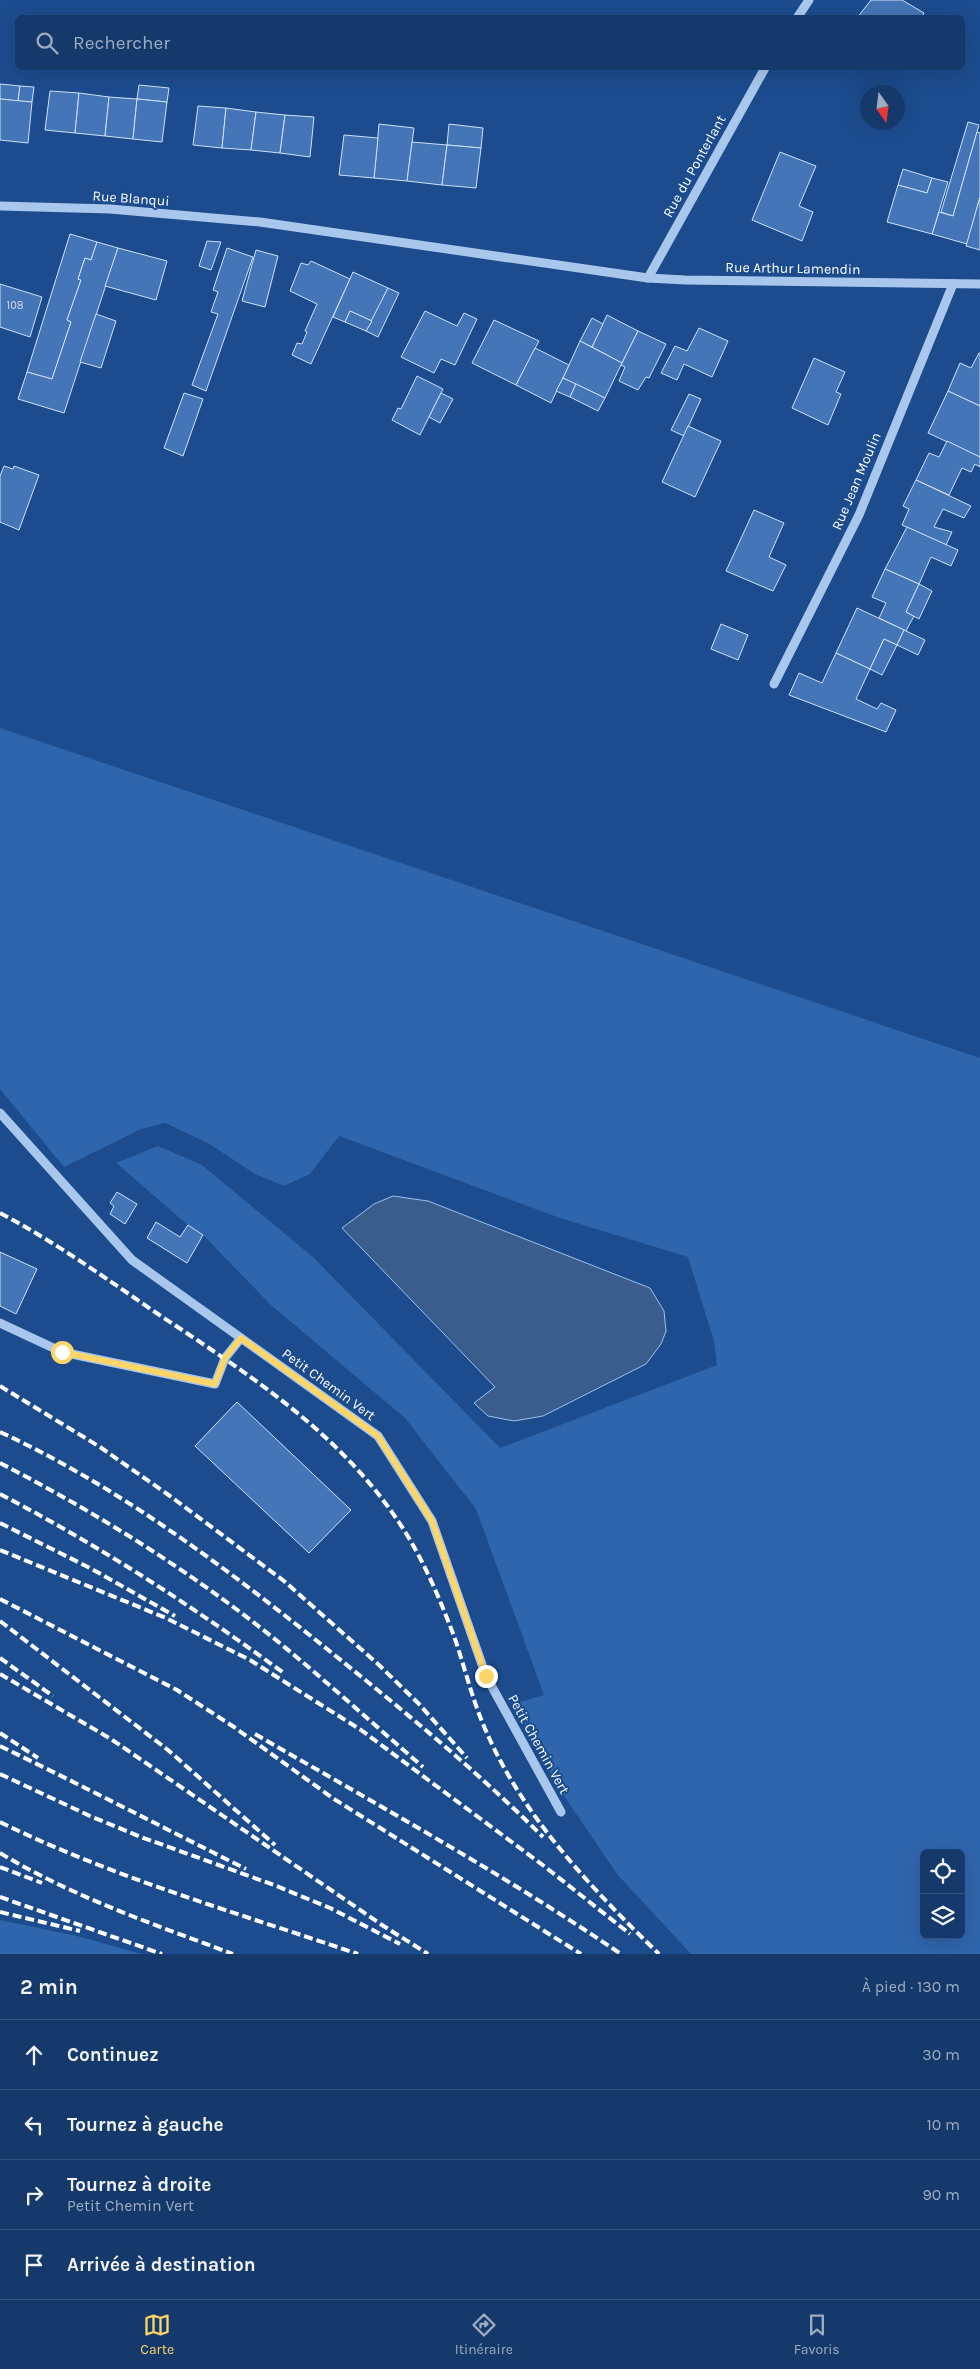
<!DOCTYPE html>
<html lang="fr">
<head>
<meta charset="utf-8">
<style>
  :root { --surface:#15396a; --page:#1e4070; --text:#f1f3f6; --muted:#9dacc1; --line:#34537e; --accent:#fed567 }
  body { margin:0; font-family:Karla,sans-serif; background:var(--page); color:var(--text) }
  .controls { position:absolute; right:15px; bottom:15px; display:grid; overflow:hidden; border-radius:8px; box-shadow:0 5px 20px #0002 }
  .controls button { width:45px; height:45px; display:grid; place-items:center; padding:0; border:0; border-bottom:1px solid var(--line); background:var(--surface); color:var(--text); font:25px sans-serif }
  .compass { position:absolute; left:860px; top:85px; width:45px; height:45px; border-radius:50%; background:var(--surface); box-shadow:0 5px 20px #0002; rotate:166deg }
  .stop { position:absolute; width:15px; height:15px; margin:-11px; border:4px solid #fed567; border-radius:50%; background:#fff }
  .stop.end { background:#fed567; border-color:#fff; box-shadow:0 1px 5px #0008 }
  .list { margin:0; padding:0; list-style:none }
  h2 { display:flex; justify-content:space-between; align-items:center; height:65px; margin:0; padding:0 20px; font-size:21px }
  h2 small { font-size:16px; font-weight:400; color:var(--muted) }
  .list li { display:grid; grid-template-columns:32px 1fr auto; gap:15px; align-items:center; box-sizing:border-box; height:70px; padding:0 20px; border-top:1px solid var(--line) }
  .list b { display:block; font-size:19px; white-space:nowrap }
  .list p { margin:0; font-size:16px; white-space:nowrap; color:var(--muted) }
  .list em { font-size:16px; font-style:normal; color:var(--muted) }
  .icon { flex:none; width:28px; height:28px; fill:none; stroke:currentColor; stroke-width:2; stroke-linecap:round; stroke-linejoin:round }
  .map { position:relative; flex:none; width:980px; height:1954px; overflow:hidden }
  .search { position:absolute; background:var(--surface); box-shadow:0 5px 20px #0002; left:15px; right:15px; top:15px; height:55px; display:flex; align-items:center; gap:12px; box-sizing:border-box; padding:0 18px; border-radius:8px; color:var(--muted); font-size:19px }
  .sheet { height:345px; background:var(--surface) }
  nav { display:flex; justify-content:space-around; align-items:center; box-sizing:border-box; height:70px; border-top:1px solid var(--line); background:var(--surface); font-size:14px; color:var(--muted) }
  nav a { display:grid; justify-items:center; gap:2px }
  nav .on { color:var(--accent) }
  .map>svg:first-child { display:block }
  .green { fill:#2f65ac; fill-rule:evenodd }
  .water { fill:#3a5d8d; stroke:#9cc2ef }
  .building { fill:#4475b6; stroke:#cfe2fa }
  .lines { fill:none; stroke-linecap:round; stroke-linejoin:round }
  .minor { stroke:#a9c7ed; stroke-width:9 }
  .rail { stroke:#fff; stroke-width:4; stroke-dasharray:9 4; stroke-linecap:butt }
  .route { stroke:#fed567; stroke-width:6 }
  .labels { text-anchor:middle; stroke-width:4; stroke-linejoin:round; paint-order:stroke }
  .number-label { font-size:11px; fill:#d0dced }
  .street-label { font-size:14px; fill:#fff; stroke:#1c4c8e }
</style>
</head>
<body>
<div class="map">
<svg width="980" height="1954" viewBox="0 0 980 1954">
  <rect width="100%" height="100%" fill="#1c4c8e"/>
  <g class="green">
    <path d="M0 728 980 1058V1954H691L617 1874 560 1790 512 1704 544 1695 476 1509 405 1418 271 1305 203 1235 188 1225 116 1163 158 1146 202 1165 313 1257 500 1448 717 1365 714 1341 688 1257 560 1218 339 1136 310 1174 284 1186 255 1174 208 1143 165 1123 141 1129 64 1167 0 1089ZM924 1853H961V1935H924Z"/>
    <polygon points="0,1920 81,1937 141,1954 0,1954"/>
  </g>
  <polygon class="water" points="393,1196 428,1201 650,1288 664,1311 666,1331 661,1344 646,1364 543,1416 514,1421 488,1416 474,1403 495,1387 342,1228 374,1204"/>
  <g class="building">
    <polygon points="871,0 902,0 924,13 921,18 857,18"/>
    <polygon points="0,84 20,86 18,101 0,99"/>
    <polygon points="139,85 169,88 167,102 137,99"/>
    <polygon points="20,86 34,87 32,102 18,101"/>
    <polygon points="50,91 79,93 75,133 45,130"/>
    <polygon points="79,93 109,97 105,136 75,133"/>
    <polygon points="109,97 137,99 133,139 105,136"/>
    <polygon points="0,99 32,102 28,143 0,140"/>
    <polygon points="137,99 167,102 162,142 133,139"/>
    <polygon points="198,106 226,108 222,148 193,145"/>
    <polygon points="226,108 256,112 251,150 222,148"/>
    <polygon points="256,112 285,115 280,153 251,150"/>
    <polygon points="285,115 314,117 310,157 280,153"/>
    <polygon points="968,122 979,125 953,216 941,212"/>
    <polygon points="379,124 414,128 407,181 374,178"/>
    <polygon points="449,124 483,128 481,148 447,145"/>
    <polygon points="977,132 980,133 980,197 967,244 932,234 939,212 953,216"/>
    <polygon points="344,135 378,138 374,178 339,175"/>
    <polygon points="412,142 447,145 442,185 407,181"/>
    <polygon points="447,145 481,148 476,188 442,185"/>
    <polygon points="780,152 816,166 799,206 813,212 802,241 752,220"/>
    <polygon points="903,169 932,178 927,193 898,185"/>
    <polygon points="932,178 948,182 932,234 887,222 898,185 927,193"/>
    <polygon points="980,197 980,250 966,246"/>
    <polygon points="70,234 97,242 91,260 85,258 78,279 81,280 67,320 71,322 52,379 27,372"/>
    <polygon points="207,241 221,242 211,270 199,266"/>
    <polygon points="97,242 118,248 64,413 18,399 27,372 52,379 71,322 67,320 81,280 78,279 85,258 91,260"/>
    <polygon points="118,248 167,261 156,300 105,286"/>
    <polygon points="227,248 253,257 206,391 192,385 218,314 211,312 218,292 213,290"/>
    <polygon points="256,250 278,256 265,307 242,301"/>
    <polygon points="311,261 350,279 311,364 292,355 297,343 302,344 307,332 305,331 317,304 290,291 301,263 308,265"/>
    <polygon points="353,272 388,288 372,321 350,311 345,322 333,317"/>
    <polygon points="0,284 42,297 30,337 0,327"/>
    <polygon points="388,288 399,293 378,337 366,331"/>
    <polygon points="350,311 372,321 366,331 345,322"/>
    <polygon points="425,311 457,326 464,313 477,319 455,365 441,359 434,373 401,357"/>
    <polygon points="96,314 116,321 101,368 80,362"/>
    <polygon points="607,315 638,331 622,363 592,347"/>
    <polygon points="592,318 603,324 592,347 580,341"/>
    <polygon points="494,320 539,341 516,385 472,363"/>
    <polygon points="699,328 728,341 712,377 684,364 677,380 661,373 675,346 687,351"/>
    <polygon points="638,331 666,344 649,378 646,377 638,390 619,381 625,367 621,365"/>
    <polygon points="580,341 622,363 605,398 563,378"/>
    <polygon points="535,348 569,365 551,403 516,385"/>
    <polygon points="979,353 980,353 980,406 948,391 960,363 971,368"/>
    <polygon points="814,358 845,372 836,392 841,394 828,425 792,408"/>
    <polygon points="417,376 443,389 420,435 392,420 398,408 401,409"/>
    <polygon points="563,378 576,384 570,397 556,391"/>
    <polygon points="576,384 605,398 598,411 570,397"/>
    <polygon points="948,391 980,406 980,457 928,433"/>
    <polygon points="184,393 203,399 183,456 164,448"/>
    <polygon points="441,393 453,399 440,423 429,417"/>
    <polygon points="689,394 701,399 684,436 671,430"/>
    <polygon points="688,426 721,441 695,497 662,482"/>
    <polygon points="947,441 980,457 980,467 975,464 971,472 962,468 949,495 916,480 929,453 939,457"/>
    <polygon points="4,466 13,469 14,466 39,475 19,530 0,522 0,476"/>
    <polygon points="916,480 971,506 964,518 943,509 934,527 952,532 946,545 902,525 909,509 903,506"/>
    <polygon points="754,510 784,523 769,557 786,565 773,591 726,571"/>
    <polygon points="907,527 958,550 951,566 931,557 919,584 885,569"/>
    <polygon points="885,569 919,584 906,612 914,616 906,631 879,618 886,603 872,597"/>
    <polygon points="919,584 932,591 919,619 906,612"/>
    <polygon points="857,608 904,630 897,645 884,639 870,669 836,653"/>
    <polygon points="721,624 748,635 738,660 711,649"/>
    <polygon points="904,630 925,640 918,655 897,645"/>
    <polygon points="884,639 897,645 882,675 870,669"/>
    <polygon points="836,653 870,669 856,699 877,709 881,703 896,710 886,732 789,695 799,673 822,683"/>
    <polygon points="117,1192 137,1204 125,1224 110,1214 114,1206 110,1203"/>
    <polygon points="156,1222 180,1237 188,1225 203,1235 187,1263 147,1238"/>
    <polygon points="0,1252 37,1269 16,1314 0,1306"/>
    <polygon points="237,1402 351,1510 309,1553 195,1446"/>
  </g>
  <g class="lines">
    <g class="minor">
      <polyline points="797,18 809,0"/>
      <polyline points="0,206 110,209 260,222 648,278 685,280 980,284"/>
      <polyline points="648,278 765,68"/>
      <polyline points="774,684 859,515 953,284"/>
      <polyline points="0,1113 132,1260 378,1436 432,1521 486,1676 561,1812"/>
      <polyline points="0,1323 62,1352 215,1384 225,1358 241,1338"/>
    </g>
    <g class="rail">
      <path d="M0 1213C55 1242 104 1277 155 1312 245 1372 337 1430 398 1521 422 1556 439 1597 454 1636 464 1665 471 1695 483 1724 520 1814 590 1887 659 1954"/>
      <polyline points="0,1386 100,1447 170,1496 284,1581 379,1665 419,1704 467,1758"/>
      <path d="M0 1432C120 1487 230 1571 332 1653 405 1712 477 1771 543 1837"/>
      <path d="M0 1463C95 1512 187 1569 271 1636 323 1678 372 1723 423 1767"/>
      <path d="M0 1494C100 1546 194 1607 285 1674"/>
      <polyline points="0,1523 90,1568 175,1616"/>
      <polyline points="0,1550 166,1618 250,1660 361,1730 544,1866 630,1934"/>
      <polyline points="0,1599 177,1690 234,1727 334,1799 581,1954"/>
      <polyline points="0,1621 168,1750 275,1845"/>
      <polyline points="0,1658 53,1696"/>
      <polyline points="0,1674 111,1739 382,1925 428,1954"/>
      <polyline points="0,1733 38,1758"/>
      <path d="M255 1734C378 1805 503 1874 621 1954"/>
      <path d="M0 1746C83 1786 164 1828 246 1869"/>
      <polyline points="0,1774 90,1816 141,1837 274,1885 330,1908 400,1944"/>
      <path d="M0 1822C114 1878 238 1913 358 1954"/>
      <path d="M0 1853C73 1897 153 1924 233 1954"/>
      <polyline points="0,1867 42,1883"/>
      <polyline points="0,1897 162,1954"/>
      <polyline points="0,1912 80,1931"/>
    </g>
  </g>
  <g class="lines">
    <polyline class="route" points="62,1352 215,1384 225,1358 241,1338 378,1436 432,1521 486,1676"/>
  </g>
  <g class="labels">
    <g class="number-label">
      <text x="15" y="309">108</text>
    </g>
    <g class="street-label">
      <text transform="translate(694 166) rotate(-61)" y="5">Rue du Ponterlant</text>
      <text transform="translate(131 198) rotate(4)" y="5">Rue Blanqui</text>
      <text transform="translate(793 268) rotate(1)" y="5">Rue Arthur Lamendin</text>
      <text transform="translate(856 481) rotate(-67)" y="5">Rue Jean Moulin</text>
      <text transform="translate(329 1384) rotate(36)" y="5">Petit Chemin Vert</text>
      <text transform="translate(539 1744) rotate(61)" y="5">Petit Chemin Vert</text>
    </g>
  </g>
</svg>
<div class="controls">
<button><svg class="icon" aria-label="locate" viewBox="0 0 24 24"><circle cx="12" cy="12" r="6"/><path d="M12 2v4M12 18v4M2 12h4M18 12h4"/></svg></button>
<button><svg class="icon" aria-label="layers" viewBox="0 0 24 24"><path d="M12 4l9 5-9 5-9-5zM3 14l9 5 9-5"/></svg></button>
</div>
<svg class="compass" viewBox="-18 -18 36 36"><path d="M0-13l5 13h-10z" fill="#e53935"/><path d="M0 13l5-13h-10z" fill="#9dacc1"/></svg>
<div class="stop" style="left:62px;top:1352px"></div>
<div class="stop end" style="left:486px;top:1676px"></div>
<div class="search"><svg class="icon" aria-label="search" viewBox="0 0 24 24"><circle cx="10" cy="10" r="6"/><path d="M15 15l6 6"/></svg>Rechercher</div>
</div>
<section class="sheet">
<h2>2 min<small>À pied · 130 m</small></h2>
<ul class="list">
<li><svg class="icon" aria-label="ahead" viewBox="0 0 24 24"><path d="M12 20V5M6 11l6-6 6 6"/></svg><div><b>Continuez</b></div><em>30 m</em></li>
<li><svg class="icon" aria-label="left" viewBox="0 0 24 24"><path d="M17 20v-9H6M10 6l-5 5 5 5"/></svg><div><b>Tournez à gauche</b></div><em>10 m</em></li>
<li><svg class="icon" aria-label="right" viewBox="0 0 24 24"><path d="M7 20v-9h11M14 6l5 5-5 5"/></svg><div><b>Tournez à droite</b><p>Petit Chemin Vert</p></div><em>90 m</em></li>
<li><svg class="icon" aria-label="arrive" viewBox="0 0 24 24"><path d="M6 21V4h12l-3 4 3 4H6"/></svg><div><b>Arrivée à destination</b></div></li>
</ul>
</section>
<nav>
<a class="on"><svg class="icon" aria-label="map" viewBox="0 0 24 24"><path d="M3 6l6-2 6 2 6-2v14l-6 2-6-2-6 2zM9 4v14M15 6v14"/></svg>Carte</a>
<a><svg class="icon" aria-label="directions" viewBox="0 0 24 24"><path d="M12 3l9 9-9 9-9-9zM9 14v-3h6M13 9l2 2-2 2"/></svg>Itinéraire</a>
<a><svg class="icon" aria-label="saved" viewBox="0 0 24 24"><path d="M7 4h10v16l-5-4-5 4z"/></svg>Favoris</a>
</nav>
</body>
</html>
